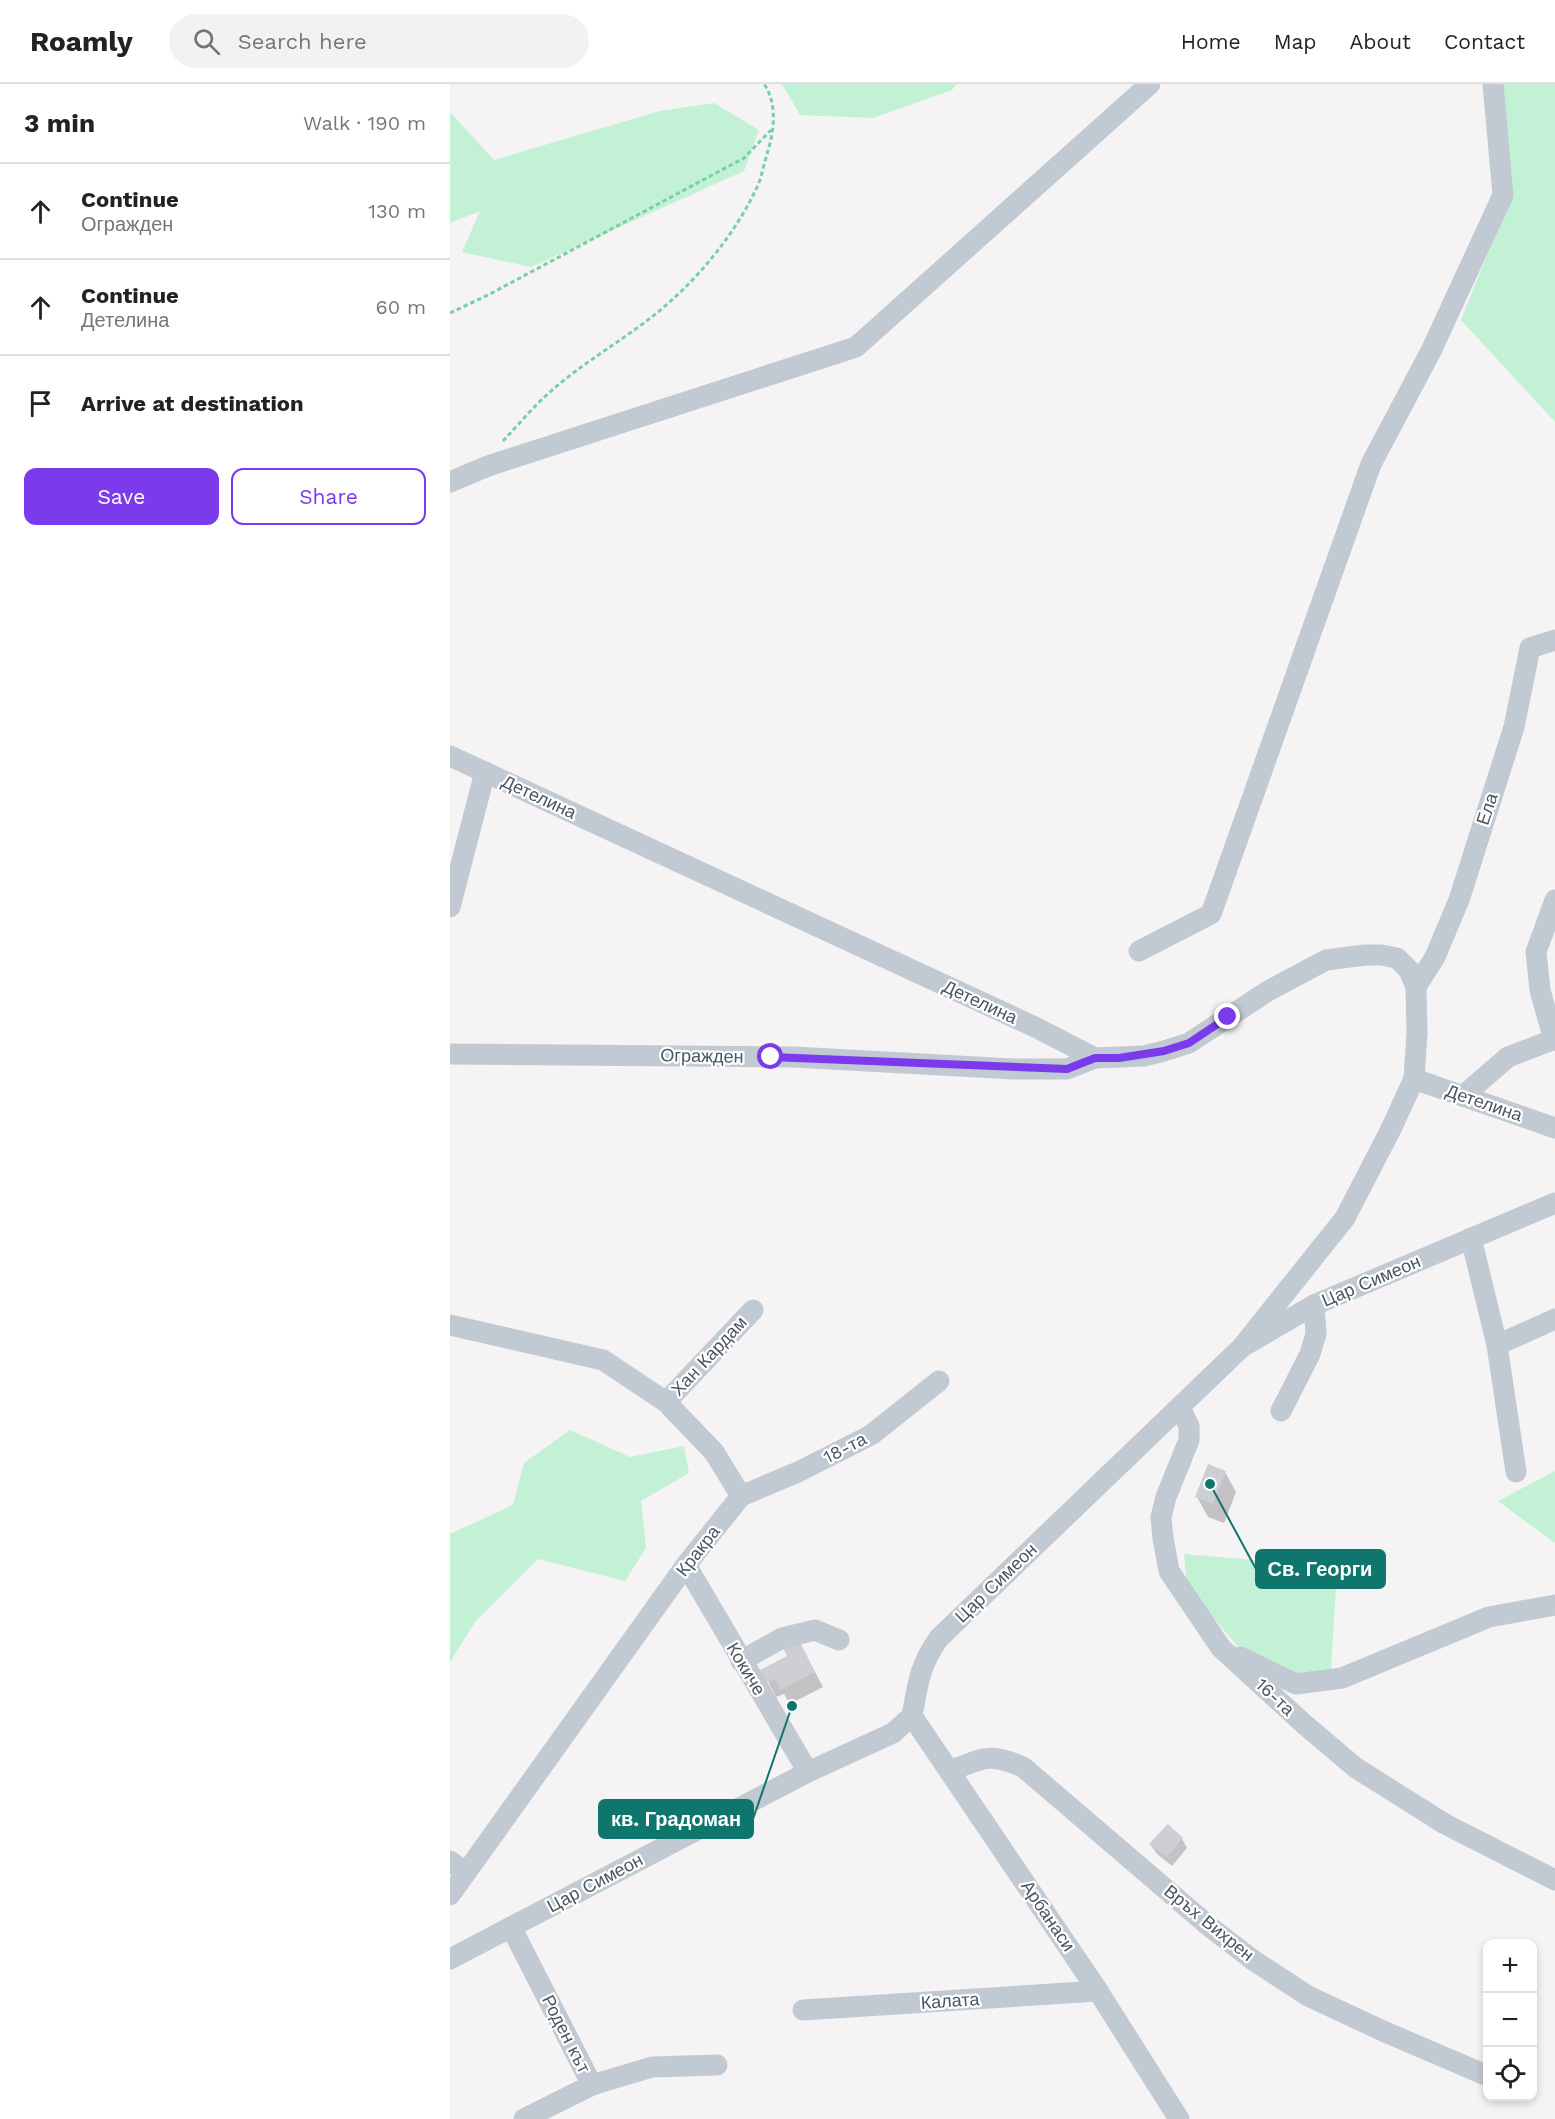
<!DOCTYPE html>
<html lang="en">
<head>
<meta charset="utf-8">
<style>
  :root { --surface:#fff; --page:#f2f2f2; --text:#222; --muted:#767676; --line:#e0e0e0; --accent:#7c3aed }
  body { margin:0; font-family:"Work Sans",sans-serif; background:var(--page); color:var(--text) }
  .controls { position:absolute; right:18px; bottom:18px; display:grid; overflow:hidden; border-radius:12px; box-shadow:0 3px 9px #0003 }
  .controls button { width:54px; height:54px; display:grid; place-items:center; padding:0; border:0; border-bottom:2px solid var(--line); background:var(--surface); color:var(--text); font:30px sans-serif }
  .stop { position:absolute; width:18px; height:18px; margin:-14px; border:4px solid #7c3aed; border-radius:50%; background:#fff }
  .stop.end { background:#7c3aed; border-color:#fff; box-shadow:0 2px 6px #0008 }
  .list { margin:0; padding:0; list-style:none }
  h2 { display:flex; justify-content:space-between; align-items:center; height:78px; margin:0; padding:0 24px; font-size:26px }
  h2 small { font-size:20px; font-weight:400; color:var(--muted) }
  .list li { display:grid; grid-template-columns:39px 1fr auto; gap:18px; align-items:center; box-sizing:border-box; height:96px; padding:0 24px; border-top:2px solid var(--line) }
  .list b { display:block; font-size:22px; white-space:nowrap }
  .list p { margin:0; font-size:20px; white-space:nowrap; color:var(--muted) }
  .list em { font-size:20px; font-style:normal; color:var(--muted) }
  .actions { display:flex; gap:12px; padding:18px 24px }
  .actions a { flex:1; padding:14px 0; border:2px solid var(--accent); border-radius:12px; text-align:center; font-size:21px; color:var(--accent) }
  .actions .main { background:var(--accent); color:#fff }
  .icon { flex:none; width:33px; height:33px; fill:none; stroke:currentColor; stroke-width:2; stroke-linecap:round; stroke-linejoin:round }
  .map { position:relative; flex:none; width:1105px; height:2035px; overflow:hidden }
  header { display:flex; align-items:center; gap:36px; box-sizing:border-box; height:84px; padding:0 30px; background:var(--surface); border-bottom:2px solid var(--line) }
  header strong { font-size:28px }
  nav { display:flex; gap:33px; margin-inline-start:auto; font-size:21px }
  .search { width:420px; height:54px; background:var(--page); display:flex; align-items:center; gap:15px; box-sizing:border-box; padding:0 21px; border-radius:33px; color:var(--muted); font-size:22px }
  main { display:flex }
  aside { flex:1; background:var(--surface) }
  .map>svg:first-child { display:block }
  .green { fill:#c3f1d5 }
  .shadow { fill:#0003 }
  .building { fill:#cdcfd5 }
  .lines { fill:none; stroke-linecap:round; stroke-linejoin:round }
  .path { stroke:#7ad0a6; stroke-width:3; stroke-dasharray:4.5 3; stroke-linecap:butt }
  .minor { stroke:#c1cad2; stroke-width:21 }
  .route { stroke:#7c3aed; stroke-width:8 }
  .labels { text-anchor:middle; stroke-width:4.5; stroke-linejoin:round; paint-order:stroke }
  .street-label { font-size:18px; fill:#4a5661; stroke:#fff }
  .leader { fill:none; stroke:#0f766e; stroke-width:2 }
  .callout-dot { fill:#0f766e; stroke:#fff; stroke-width:2 }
  .callout { fill:#0f766e; stroke:#0f766e; stroke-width:2 }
  .callout-label { font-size:20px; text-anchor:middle; font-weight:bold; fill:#fff }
</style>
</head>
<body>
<header>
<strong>Roamly</strong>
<div class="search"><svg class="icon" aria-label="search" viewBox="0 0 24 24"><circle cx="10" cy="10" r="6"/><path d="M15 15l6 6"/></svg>Search here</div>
<nav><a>Home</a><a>Map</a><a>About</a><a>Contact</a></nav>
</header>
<main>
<aside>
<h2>3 min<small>Walk · 190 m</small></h2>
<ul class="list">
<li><svg class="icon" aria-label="ahead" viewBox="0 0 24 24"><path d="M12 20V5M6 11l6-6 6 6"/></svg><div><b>Continue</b><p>Огражден</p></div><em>130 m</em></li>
<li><svg class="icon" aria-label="ahead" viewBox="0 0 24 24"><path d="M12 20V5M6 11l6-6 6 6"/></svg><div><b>Continue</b><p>Детелина</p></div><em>60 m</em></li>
<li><svg class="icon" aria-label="arrive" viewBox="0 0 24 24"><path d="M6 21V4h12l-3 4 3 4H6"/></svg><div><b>Arrive at destination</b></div></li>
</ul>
<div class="actions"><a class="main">Save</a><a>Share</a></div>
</aside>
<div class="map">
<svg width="1105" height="2035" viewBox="0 0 1105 2035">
  <rect width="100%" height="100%" fill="#f5f3f3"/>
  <g class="green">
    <polygon points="332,0 507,0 502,6 423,34 350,31"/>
    <polygon points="1052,0 1105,0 1105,338 1011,236 1063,106"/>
    <polygon points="264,19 309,46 294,87 81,183 12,168 30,127 0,139 0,28 44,76 210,27"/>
    <polygon points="120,1346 180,1373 234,1362 239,1389 191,1417 196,1464 175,1497 88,1475 25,1538 0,1578 0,1450 63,1421 74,1379"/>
    <polygon points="1105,1387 1105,1459 1048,1417"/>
    <polygon points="734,1470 887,1483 881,1588 848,1590 789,1564 737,1502"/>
  </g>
  <g class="shadow">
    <polygon points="775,1388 786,1408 774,1439 758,1433 747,1413"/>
    <polygon points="357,1573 373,1603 340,1620 334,1610 326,1613 312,1586"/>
    <polygon points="732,1755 737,1764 722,1782 707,1770 701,1761"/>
  </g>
  <g class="building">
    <polygon points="758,1380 776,1387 763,1420 745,1413"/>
    <polygon points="349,1556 365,1588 330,1606 325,1595 316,1599 310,1586 337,1572 333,1564"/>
    <polygon points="718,1740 733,1754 717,1773 699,1760"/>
  </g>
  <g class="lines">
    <g class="path">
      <polyline points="0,229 38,211 294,74 321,46"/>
      <path d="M53 357C68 341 83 323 100 308 131 280 170 258 203 232 245 199 286 150 308 101 312 91 314 80 317 70 324 48 328 20 314 0"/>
    </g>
    <g class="minor">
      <polyline points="0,398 38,382 406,263 700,0"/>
      <polyline points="0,672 587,944 645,974 694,972 714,967 739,959 818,907 876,876 915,871 931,871 947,874 959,886 966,903 967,949 964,995 940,1047 895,1134 792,1263"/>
      <polyline points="0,823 35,688"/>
      <polyline points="689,867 761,830 921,380 981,267 1053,111 1043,0"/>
      <polyline points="966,903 985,873 1009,816 1064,643 1080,564 1105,556"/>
      <polyline points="1104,956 1090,906 1086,868 1105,816"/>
      <polyline points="0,970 344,973 563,985 617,985 645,974"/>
      <polyline points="964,995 1105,1044"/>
      <polyline points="1013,1012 1058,973 1105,955"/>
      <polyline points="1021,1154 1047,1261 1066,1388"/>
      <polyline points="0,1241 153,1276 216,1318 264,1368 291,1412 236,1481 0,1811"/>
      <polyline points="1047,1261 1105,1235"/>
      <polyline points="216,1318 303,1226"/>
      <polyline points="730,1324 739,1342 739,1356 716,1413 711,1433 713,1454 719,1487 771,1564 854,1640 906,1684 995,1740 1105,1796"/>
      <polyline points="831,1327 860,1270 866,1250 864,1221"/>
      <polyline points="291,1412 348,1388 421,1351 489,1297"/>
      <polyline points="236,1481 358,1688"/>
      <polyline points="790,1573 846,1600 892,1594 1039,1533 1105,1521"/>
      <polyline points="291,1577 332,1554 365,1546 389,1556"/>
      <polyline points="462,1632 648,1907 729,2035"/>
      <path d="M500 1687C533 1674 539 1668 573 1683L760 1843 803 1876 858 1912 933 1947 1038 1992"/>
      <polyline points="0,1777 15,1788"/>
      <polyline points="61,1843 142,2001 202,1983 267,1981"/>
      <path d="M0 1875 358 1688 443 1649 462 1632C468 1600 469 1582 489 1554L792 1263 864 1221 1105 1119"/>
      <polyline points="353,1926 648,1907"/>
      <polyline points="74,2035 142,2001"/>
    </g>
  </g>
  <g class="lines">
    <polyline class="route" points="321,973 617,985 645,974 669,974 714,967 739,959 778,933"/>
  </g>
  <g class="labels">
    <g class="street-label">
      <text transform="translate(89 713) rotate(25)" y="6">Детелина</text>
      <text transform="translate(1037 725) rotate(-72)" y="6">Ела</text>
      <text transform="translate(530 918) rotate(25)" y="6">Детелина</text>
      <text transform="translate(252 972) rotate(1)" y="6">Огражден</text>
      <text transform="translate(1034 1019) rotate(19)" y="6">Детелина</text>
      <text transform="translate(921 1197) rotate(-23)" y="6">Цар Симеон</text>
      <text transform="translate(259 1272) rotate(-47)" y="6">Хан Кардам</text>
      <text transform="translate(395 1364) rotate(-27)" y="6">18-та</text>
      <text transform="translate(248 1467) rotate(-52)" y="6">Кракра</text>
      <text transform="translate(546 1499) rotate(-44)" y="6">Цар Симеон</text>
      <text transform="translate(296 1585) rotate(59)" y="6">Кокиче</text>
      <text transform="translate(825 1613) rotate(43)" y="6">16-та</text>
      <text transform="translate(145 1799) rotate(-28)" y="6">Цар Симеон</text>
      <text transform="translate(598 1832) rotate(56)" y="6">Арбанаси</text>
      <text transform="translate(759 1839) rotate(39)" y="6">Връх Вихрен</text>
      <text transform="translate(500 1917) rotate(-4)" y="6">Калата</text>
      <text transform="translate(116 1950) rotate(63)" y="6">Роден кът</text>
    </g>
  </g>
  <path class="leader" d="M760 1400L806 1485M342 1622L303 1735"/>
  <g class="callout-dot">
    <circle cx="760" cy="1400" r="6"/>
    <circle cx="342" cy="1622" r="6"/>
  </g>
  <g class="callout">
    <rect x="806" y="1466" width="129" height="38" rx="6"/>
    <rect x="149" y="1716" width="154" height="38" rx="6"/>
  </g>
  <g class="callout-label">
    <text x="870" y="1492">Св. Георги</text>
    <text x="226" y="1742">кв. Градоман</text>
  </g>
</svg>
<div class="controls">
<button>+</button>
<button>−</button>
<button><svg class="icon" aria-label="locate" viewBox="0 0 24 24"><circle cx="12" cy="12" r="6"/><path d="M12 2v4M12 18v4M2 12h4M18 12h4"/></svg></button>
</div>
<div class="stop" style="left:321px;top:973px"></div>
<div class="stop end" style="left:778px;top:933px"></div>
</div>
</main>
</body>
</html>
